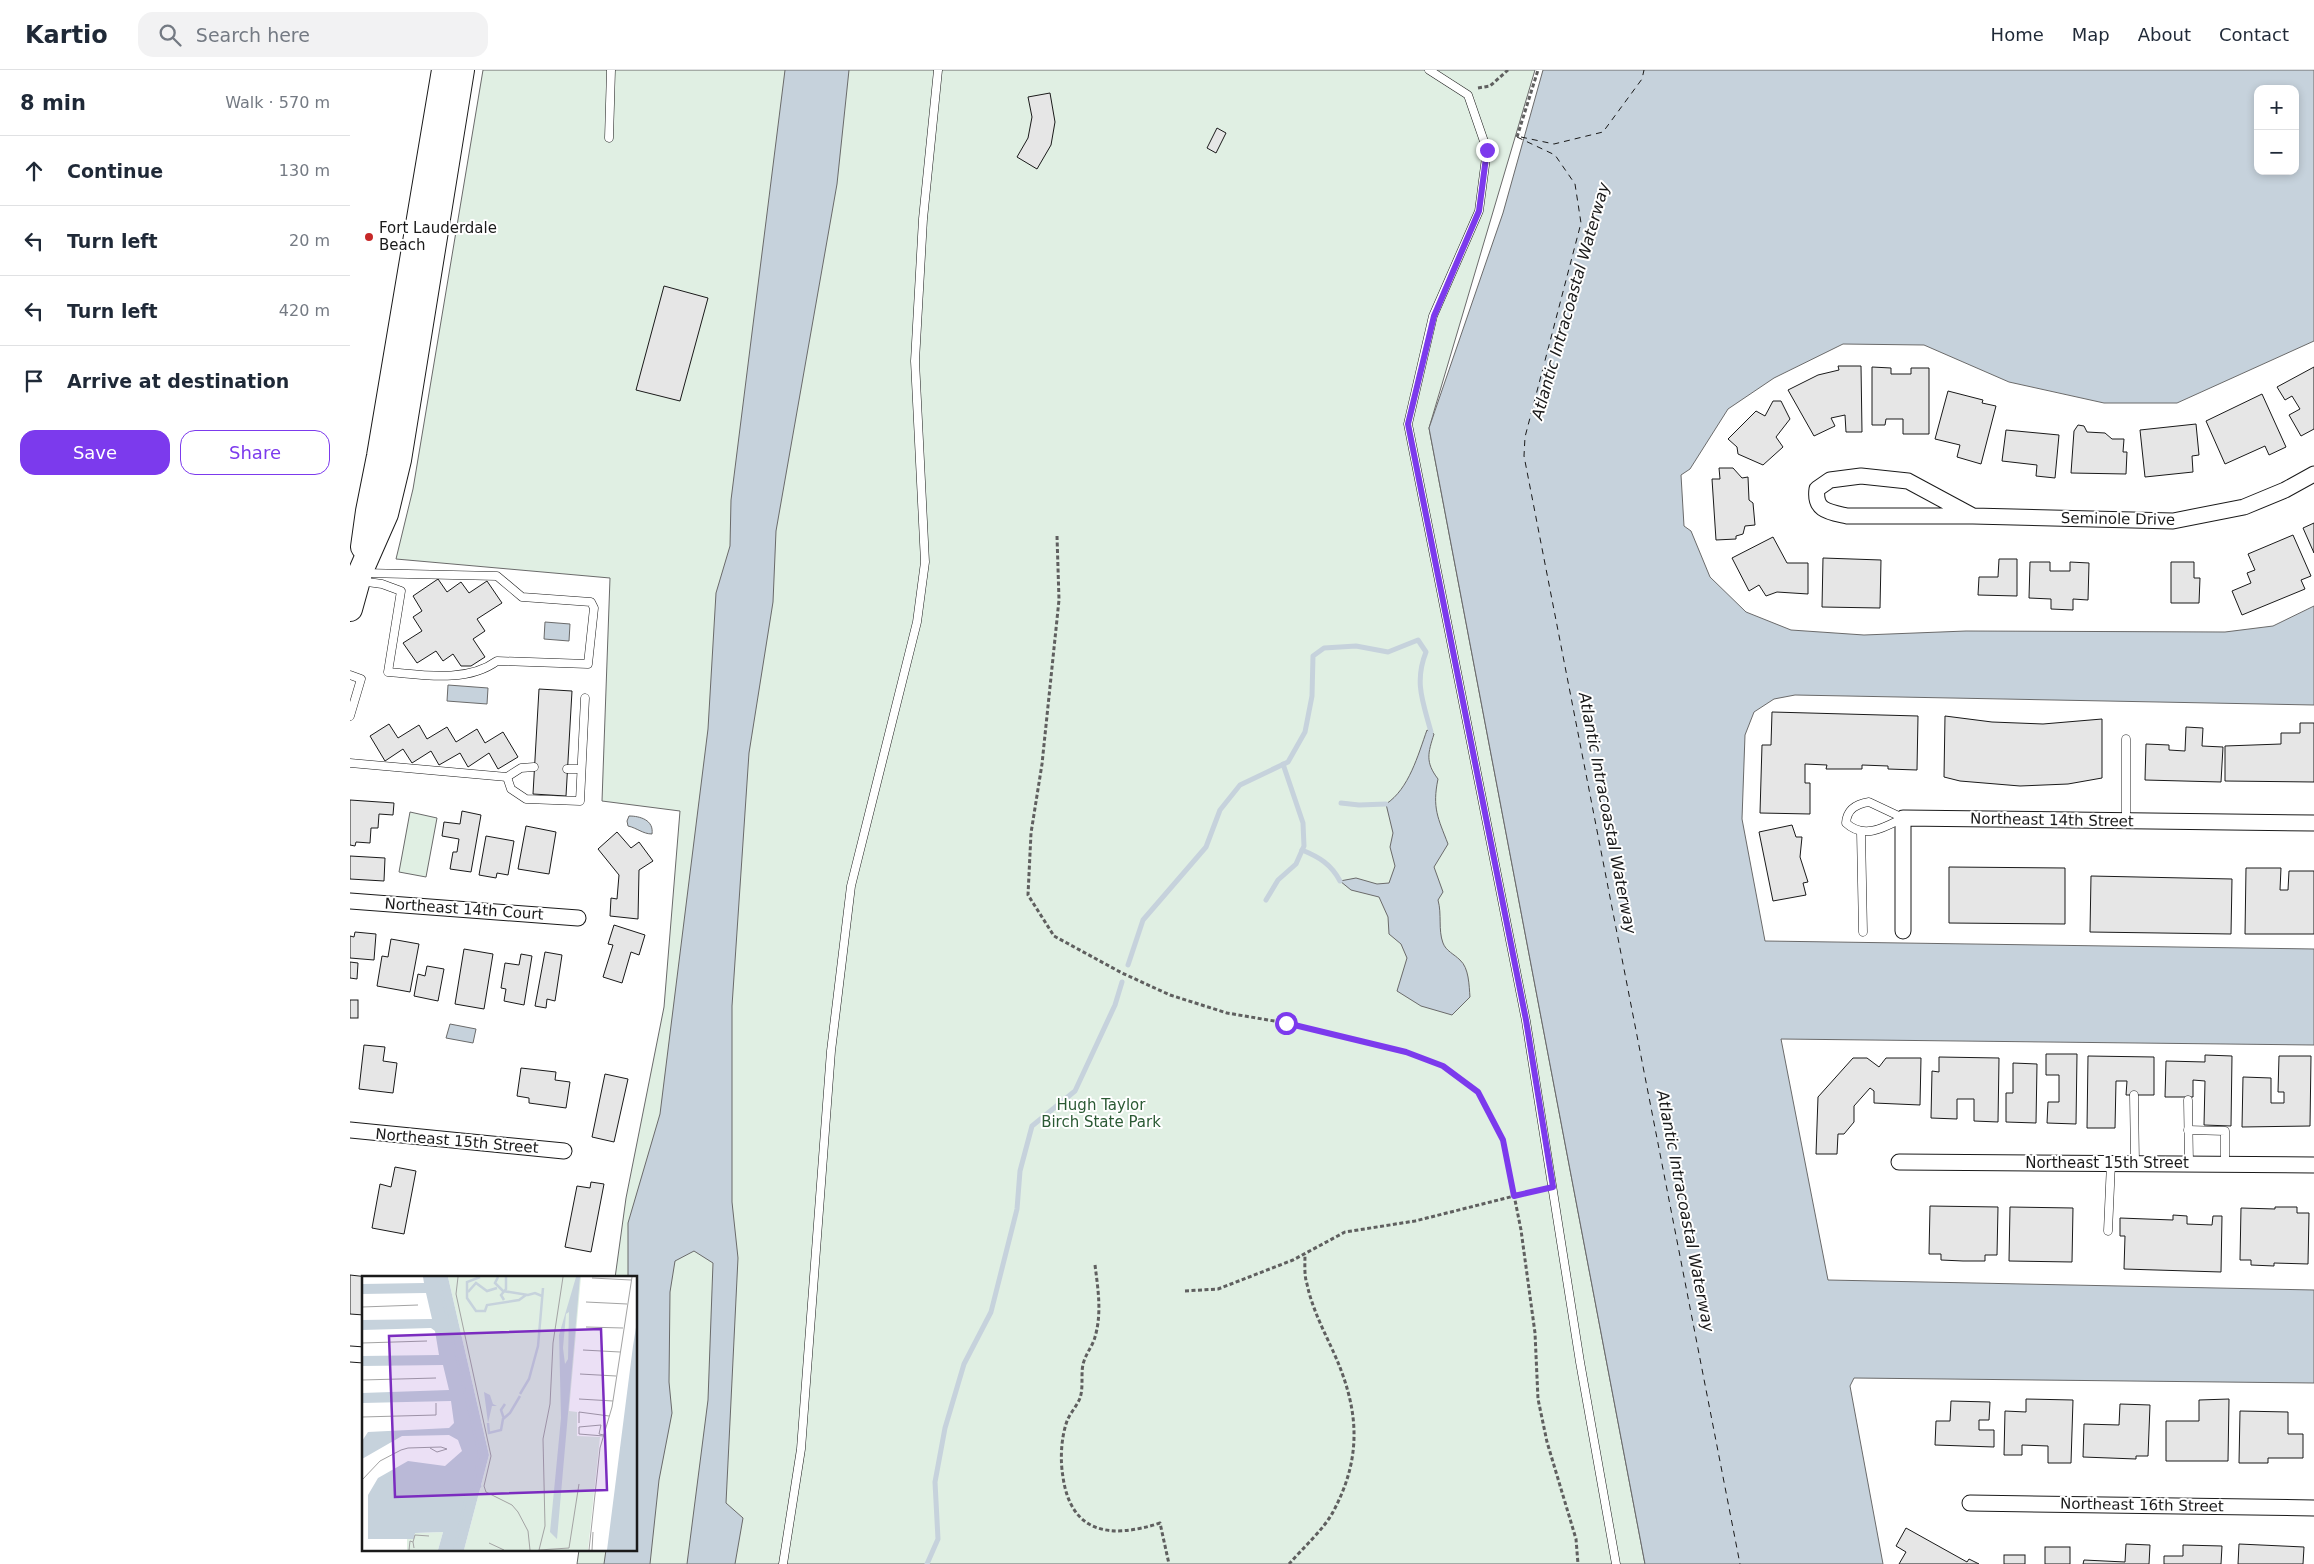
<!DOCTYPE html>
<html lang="en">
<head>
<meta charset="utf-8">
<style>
  :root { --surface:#fff; --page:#f2f2f3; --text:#1f2937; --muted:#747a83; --line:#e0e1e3; --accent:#7c3aed }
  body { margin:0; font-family:"DejaVu Sans",sans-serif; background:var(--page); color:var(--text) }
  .controls { position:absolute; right:15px; top:15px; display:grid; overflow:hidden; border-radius:10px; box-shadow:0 2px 8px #0003 }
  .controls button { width:45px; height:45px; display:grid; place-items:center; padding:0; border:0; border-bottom:1px solid var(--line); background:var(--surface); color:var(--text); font:25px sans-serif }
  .stop { position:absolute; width:15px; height:15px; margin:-11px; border:4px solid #7c3aed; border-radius:50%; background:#fff }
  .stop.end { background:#7c3aed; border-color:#fff; box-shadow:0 1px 5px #0008 }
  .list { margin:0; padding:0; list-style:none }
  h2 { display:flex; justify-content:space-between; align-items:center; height:65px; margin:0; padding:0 20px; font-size:21px }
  h2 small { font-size:16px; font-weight:400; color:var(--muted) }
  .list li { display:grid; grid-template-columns:32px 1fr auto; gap:15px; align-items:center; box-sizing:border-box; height:70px; padding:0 20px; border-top:1px solid var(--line) }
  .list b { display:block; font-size:19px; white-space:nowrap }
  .list em { font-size:16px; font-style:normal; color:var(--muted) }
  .actions { display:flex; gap:10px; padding:15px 20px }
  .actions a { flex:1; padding:11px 0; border:1px solid var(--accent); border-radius:15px; text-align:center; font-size:18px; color:var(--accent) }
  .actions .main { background:var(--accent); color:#fff }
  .icon { flex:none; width:28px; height:28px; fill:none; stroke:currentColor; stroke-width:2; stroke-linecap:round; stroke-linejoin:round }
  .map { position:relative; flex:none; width:1964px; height:1494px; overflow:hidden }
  header { display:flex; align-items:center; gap:30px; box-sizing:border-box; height:70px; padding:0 25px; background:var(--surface); border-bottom:1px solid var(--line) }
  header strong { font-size:24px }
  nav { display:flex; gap:28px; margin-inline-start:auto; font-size:18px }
  .search { width:350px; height:45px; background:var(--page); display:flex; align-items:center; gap:12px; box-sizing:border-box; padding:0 18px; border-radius:15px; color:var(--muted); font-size:19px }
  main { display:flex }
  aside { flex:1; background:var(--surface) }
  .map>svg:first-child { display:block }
  .green { fill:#e0efe3; stroke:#6a6a6a }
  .water { fill:#c6d2dc; stroke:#6a6a6a; fill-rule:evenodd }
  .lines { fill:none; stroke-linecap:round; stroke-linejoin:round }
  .stream { stroke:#c6d2dc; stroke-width:5 }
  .ferry { stroke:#1a1a1a; stroke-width:1; stroke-dasharray:6 5; stroke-linecap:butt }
  .building { fill:#e6e6e6; stroke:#1a1a1a }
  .lane-casing { stroke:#1a1a1a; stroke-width:9 }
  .street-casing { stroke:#1a1a1a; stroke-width:17 }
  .primary-casing { stroke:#1a1a1a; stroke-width:26 }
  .path { stroke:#5f5f5f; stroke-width:3; stroke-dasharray:4 2.5; stroke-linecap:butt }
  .lane { stroke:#fff; stroke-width:8 }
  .street { stroke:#fff; stroke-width:15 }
  .primary { stroke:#fff; stroke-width:24 }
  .route { stroke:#7c3aed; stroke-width:6 }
  .poi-dot { fill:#c62828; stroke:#fff; stroke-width:2 }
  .labels { text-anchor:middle; stroke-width:4; stroke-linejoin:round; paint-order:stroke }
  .poi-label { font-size:15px; fill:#1a1a1a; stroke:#fff; text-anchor:start }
  .street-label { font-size:15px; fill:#1a1a1a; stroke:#fff }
  .park-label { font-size:15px; fill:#2b5a34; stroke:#fff }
  .water-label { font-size:16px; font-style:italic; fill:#1a1a1a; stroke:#fff }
  .inset-river { fill:none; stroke:#c6d2dc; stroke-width:2.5 }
  .inset-road { fill:none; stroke:#a3a3a3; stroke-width:1 }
  .view { fill:#7b2cbf; fill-opacity:0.15; stroke:#7b2cbf; stroke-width:2.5 }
  .inset-edge { fill:none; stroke:#1a1a1a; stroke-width:2.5 }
</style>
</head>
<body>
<header>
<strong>Kartio</strong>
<div class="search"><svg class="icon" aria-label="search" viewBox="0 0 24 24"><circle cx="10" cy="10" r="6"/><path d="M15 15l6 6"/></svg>Search here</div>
<nav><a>Home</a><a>Map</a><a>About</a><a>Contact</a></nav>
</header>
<main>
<aside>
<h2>8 min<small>Walk · 570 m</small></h2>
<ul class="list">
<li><svg class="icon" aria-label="ahead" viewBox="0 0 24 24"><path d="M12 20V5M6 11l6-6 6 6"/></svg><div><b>Continue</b></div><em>130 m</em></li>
<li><svg class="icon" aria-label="left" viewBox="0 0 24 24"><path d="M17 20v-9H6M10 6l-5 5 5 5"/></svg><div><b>Turn left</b></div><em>20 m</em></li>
<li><svg class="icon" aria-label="left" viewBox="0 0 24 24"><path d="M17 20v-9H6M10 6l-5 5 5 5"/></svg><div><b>Turn left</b></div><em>420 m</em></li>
<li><svg class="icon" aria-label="arrive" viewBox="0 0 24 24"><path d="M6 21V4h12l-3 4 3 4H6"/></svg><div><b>Arrive at destination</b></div></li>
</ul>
<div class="actions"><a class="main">Save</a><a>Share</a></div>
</aside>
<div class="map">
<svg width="1964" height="1494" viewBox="0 0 1964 1494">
  <rect width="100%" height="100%" fill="#fff"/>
  <g class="green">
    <polygon points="133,0 1185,0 1079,358 1295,1494 227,1494 229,1480 286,1480 286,1208 265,1208 276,1128 314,937 330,741 252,731 260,508 46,489 63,419"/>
    <polygon points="60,742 87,748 76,807 49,802"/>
  </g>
  <g class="water">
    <polygon points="435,0 499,0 487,114 426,461 423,532 399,683 382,936 382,1132 388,1188 376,1433 393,1448 385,1494 337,1494 358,1330 363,1193 344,1181 325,1191 320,1222 319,1312 322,1343 309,1410 300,1494 254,1494 256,1480 286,1480 286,1208 278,1208 278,1153 310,1044 358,659 366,523 380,476 381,430"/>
    <path d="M1193 0H1964V271L1827 333H1754L1659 312 1574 275 1493 274 1424 308 1378 339 1340 399 1331 405 1334 456 1341 461 1360 507 1396 542 1441 560 1514 565 1616 561 1875 562 1923 556 1964 536V635L1445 625 1424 629 1404 642 1395 665 1392 749 1415 871 1964 879V975L1431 969 1478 1210 1964 1220V1313L1504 1308 1500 1316 1533 1494H1295L1079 358 1153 143ZM1908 19H1945V101H1908Z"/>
    <polygon points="195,552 220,554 219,571 194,569"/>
    <polygon points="98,615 138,618 137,634 97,631"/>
    <path d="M1077 660 1084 664C1078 683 1075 692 1088 709 1082 738 1088 748 1098 774L1084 797 1093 822 1088 830C1092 844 1088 860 1093 873 1096 881 1104 884 1110 890 1119 898 1119 915 1120 927L1102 945 1071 936 1047 921 1057 888 1051 874 1039 864 1038 847 1029 827 1001 820 990 811 1006 808 1027 814 1039 813 1045 796 1040 777 1043 763 1036 734C1059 719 1068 685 1077 660Z"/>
    <path d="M279 746C290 746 304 750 302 764 293 764 287 758 278 756L277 751Z"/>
    <polygon points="100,954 126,959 123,973 96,968"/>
  </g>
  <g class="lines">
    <g class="stream">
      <polyline points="991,733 1009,735 1036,734"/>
      <path d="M952 780C969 787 981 794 990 811"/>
      <polyline points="916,830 928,810 946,794 954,776 953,753 933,694"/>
      <path d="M778 895 793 850 856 777 870 740 890 715 938 692 955 662 962 626 963 586 974 578 1006 576 1038 582 1068 570 1076 582C1064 612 1073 632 1081 662"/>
      <polyline points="577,1494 588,1469 585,1412 595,1358 614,1294 641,1242 667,1139 670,1101 682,1056 725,1021 765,935 772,912"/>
    </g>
    <g class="ferry">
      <polyline points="1167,67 1205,85 1225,114 1231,153 1175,367 1174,386 1390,1494"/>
      <polyline points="1171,67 1204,74 1253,62 1292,9 1294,0"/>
    </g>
  </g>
  <g class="building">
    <polygon points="700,23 705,52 701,75 687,99 667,87 678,68 682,47 678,27"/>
    <polygon points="867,58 876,63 866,83 857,78"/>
    <polygon points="314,216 358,228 330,331 286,320"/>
    <polygon points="1488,296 1511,296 1512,362 1496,362 1495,345 1481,348 1485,356 1464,366 1438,320 1468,305 1489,300"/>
    <polygon points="1522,297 1541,298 1541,304 1561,304 1561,298 1579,298 1579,364 1553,364 1553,349 1536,349 1535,355 1522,355"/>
    <polygon points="1964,297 1964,359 1951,366 1939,345 1950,339 1942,326 1935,330 1927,317"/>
    <polygon points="1598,321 1633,330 1632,333 1646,336 1631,394 1607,387 1610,375 1585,369"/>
    <polygon points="1912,324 1936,377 1919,385 1915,376 1875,394 1856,351"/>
    <polygon points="1423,331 1431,331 1440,349 1426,367 1433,377 1413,395 1388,384 1387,377 1378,369 1406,341 1415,346"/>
    <polygon points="1846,354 1849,385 1842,386 1843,402 1795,407 1790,360"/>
    <polygon points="1728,355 1734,356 1737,362 1755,363 1762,369 1774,369 1773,382 1777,382 1776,404 1721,403 1724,361"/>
    <polygon points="1656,360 1709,365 1705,408 1686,406 1687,395 1652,391"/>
    <polygon points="1369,398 1383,398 1392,408 1398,407 1399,430 1403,433 1405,455 1395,456 1393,464 1386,466 1386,469 1366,470 1362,409 1370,409"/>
    <polygon points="1964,453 1964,483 1953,458"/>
    <polygon points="1943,465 1961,506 1951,510 1955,519 1892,545 1882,521 1901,513 1897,503 1905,500 1898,484"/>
    <polygon points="1423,467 1437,493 1458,493 1458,524 1427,522 1416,526 1409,515 1399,521 1382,488"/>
    <polygon points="1473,488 1531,490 1530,538 1472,537"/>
    <polygon points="1649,489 1667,489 1667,526 1628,525 1629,507 1648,507"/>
    <polygon points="1680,492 1700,492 1700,501 1720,501 1720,492 1739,493 1738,530 1723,529 1723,540 1701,539 1701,529 1679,528"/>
    <polygon points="1821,492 1844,492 1844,508 1850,508 1849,533 1821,533"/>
    <polygon points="88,509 97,522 111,512 119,523 137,511 152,533 127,549 135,561 123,569 135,587 121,596 111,596 103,584 93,591 86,581 67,593 53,573 72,561 63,547 72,541 63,526"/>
    <polygon points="189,619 222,621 216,726 183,724"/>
    <polygon points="1422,642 1568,646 1567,700 1538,699 1538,696 1512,695 1512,699 1476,699 1477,695 1455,694 1455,713 1460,713 1460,744 1410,743 1412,675 1421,675"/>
    <polygon points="1595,646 1642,652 1693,654 1752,649 1752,708 1718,714 1670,716 1610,711 1594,707"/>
    <polygon points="1950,653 1964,653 1964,712 1875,711 1875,676 1931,674 1931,663 1950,663"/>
    <polygon points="39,654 48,668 69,655 77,669 97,657 106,672 127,659 135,673 153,662 168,687 148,699 139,683 118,697 110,683 89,695 81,681 62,693 53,679 35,691 20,666"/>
    <polygon points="1836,657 1853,658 1852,676 1873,677 1871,712 1795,710 1796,674 1819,675 1819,680 1835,681"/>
    <polygon points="0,730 44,733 43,745 29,744 28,758 21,758 20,773 6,772 5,776 0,775"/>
    <polygon points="112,741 131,745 121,802 100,799 103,782 107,782 109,769 92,766 94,752 110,754"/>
    <polygon points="1442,755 1446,767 1452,767 1450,787 1458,812 1453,813 1456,825 1423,831 1409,762"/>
    <polygon points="176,756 206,762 199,804 168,799"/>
    <polygon points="267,762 281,778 289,772 303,791 289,800 288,849 260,846 261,828 267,829 269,805 248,779"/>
    <polygon points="136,766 164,771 158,805 147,803 146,808 129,805"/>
    <polygon points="0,786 35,788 34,811 0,809"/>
    <polygon points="1599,797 1715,798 1715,854 1599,853"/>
    <polygon points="1896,798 1931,798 1930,820 1938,820 1939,801 1964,801 1964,864 1895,864"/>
    <polygon points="1741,806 1882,809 1881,864 1740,862"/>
    <polygon points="264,855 295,865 289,885 281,882 272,913 253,907 263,875 258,874"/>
    <polygon points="5,862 26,864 24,890 0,888 0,866 4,867"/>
    <polygon points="41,869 69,874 60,922 27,916 32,886 38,887"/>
    <polygon points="114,879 143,884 134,939 105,934"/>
    <polygon points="195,882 212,885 205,931 197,929 196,938 185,936"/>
    <polygon points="171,884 182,886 174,935 154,931 156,919 151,918 155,893 169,895"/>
    <polygon points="0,892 8,893 7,909 0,908"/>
    <polygon points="77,896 94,899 88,931 64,926 68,904 75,906"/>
    <rect x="0" y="930" width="8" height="18"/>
    <polygon points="14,975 35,977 33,991 47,993 43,1023 9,1019"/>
    <polygon points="1696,984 1727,984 1726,1054 1697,1053 1698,1032 1709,1032 1709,1005 1696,1005"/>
    <polygon points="1855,985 1882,986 1881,1056 1854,1055 1855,1011 1843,1010 1843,1027 1815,1027 1816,991 1855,992"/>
    <polygon points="1738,986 1804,987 1804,1025 1776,1025 1777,1011 1766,1011 1765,1058 1737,1058"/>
    <polygon points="1929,986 1961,986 1960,1056 1892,1057 1893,1007 1921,1008 1921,1033 1934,1033 1934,1022 1928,1022"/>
    <polygon points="1589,987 1649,988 1648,1052 1624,1051 1624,1029 1607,1029 1607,1049 1581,1048 1582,1001 1589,1002"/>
    <polygon points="1503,988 1517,988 1529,997 1536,988 1571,988 1570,1035 1524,1033 1524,1021 1520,1018 1504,1036 1504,1052 1494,1064 1488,1064 1487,1084 1466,1084 1468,1027"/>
    <polygon points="1663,993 1687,994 1686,1053 1656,1052 1656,1023 1663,1023"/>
    <polygon points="171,998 206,1002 205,1010 220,1012 216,1038 179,1033 179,1028 167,1026"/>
    <polygon points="255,1004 278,1009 264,1072 242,1067"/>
    <polygon points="45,1097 66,1101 54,1164 22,1158 30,1114 41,1117"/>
    <polygon points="241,1112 254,1114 241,1182 215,1177 227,1116 240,1118"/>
    <polygon points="1580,1136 1648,1137 1647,1185 1635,1185 1635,1191 1613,1191 1591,1190 1591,1184 1579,1184"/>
    <polygon points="1660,1137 1723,1138 1722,1192 1659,1191"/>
    <polygon points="1925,1137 1947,1137 1947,1143 1959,1143 1958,1194 1924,1193 1924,1196 1901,1195 1901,1190 1890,1190 1891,1138 1925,1139"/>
    <polygon points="1823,1145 1837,1146 1837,1154 1862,1155 1863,1146 1872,1146 1871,1202 1774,1199 1775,1166 1770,1166 1770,1148 1823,1150"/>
    <polygon points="0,1205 18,1207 14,1208 14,1245 0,1244"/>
    <polygon points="1676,1329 1723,1330 1721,1393 1698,1393 1698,1376 1672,1375 1672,1385 1654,1385 1655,1341 1676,1342"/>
    <polygon points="1879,1329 1878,1391 1816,1391 1816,1351 1849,1351 1849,1330"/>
    <polygon points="1601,1331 1640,1332 1639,1350 1629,1350 1629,1360 1644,1360 1644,1377 1585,1375 1586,1351 1600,1351"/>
    <polygon points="1770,1334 1800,1335 1798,1386 1786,1386 1786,1389 1733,1387 1734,1354 1769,1355"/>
    <polygon points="1890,1341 1938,1342 1938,1364 1953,1364 1953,1388 1918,1388 1918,1393 1889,1393"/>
    <polygon points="1556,1458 1617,1492 1619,1489 1629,1494 1549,1494 1556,1482 1546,1476"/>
    <polygon points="1776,1474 1800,1475 1799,1494 1733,1494 1734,1490 1775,1492"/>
    <polygon points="1889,1474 1954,1477 1953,1494 1888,1494"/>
    <polygon points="1833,1475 1872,1476 1871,1494 1814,1494 1814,1486 1833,1486"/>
    <rect x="1695" y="1477" width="25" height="17"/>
    <rect x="1654" y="1485" width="21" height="9"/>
  </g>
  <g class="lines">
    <defs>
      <g id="lane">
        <polyline points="1079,0 1118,25 1137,80 1129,141 1083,246 1058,354 1176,951 1230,1292 1266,1494"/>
        <polyline points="259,68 261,0"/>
        <path d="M10 511 32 514 51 521 38 602C73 605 117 613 147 591L238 594 244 538 241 532 172 527 147 506 14 503"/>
        <polyline points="0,605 11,609 0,646"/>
        <polyline points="1776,669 1776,750"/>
        <polyline points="0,693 157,707 171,698 184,697"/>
        <polyline points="217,699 231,699"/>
        <polyline points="157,707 161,719 176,729 230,731 235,628"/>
        <path d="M1519 732 1553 748C1535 757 1514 770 1496 753 1497 739 1506 734 1519 732Z"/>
        <polyline points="1511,762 1513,862"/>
        <polyline points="1784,1025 1785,1093"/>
        <polyline points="1838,1030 1839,1094"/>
        <polyline points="1838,1060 1875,1061 1875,1094"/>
        <polyline points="1758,1161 1761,1093"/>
        <polyline points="433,1494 451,1379 481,981 501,816 567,552 575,492 565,291 573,149 588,0"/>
      </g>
      <g id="street">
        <path d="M1623 446 1558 411 1511 406 1480 410 1467 419C1464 441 1479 442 1497 446H1623L1823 451 1894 437 1935 420 1964 404"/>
        <polyline points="0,831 228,848"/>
        <polyline points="1553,861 1553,748 1964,753"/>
        <polyline points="0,1060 214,1081"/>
        <polyline points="1549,1092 1964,1095"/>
        <polyline points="0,1284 14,1285"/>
        <polyline points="1620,1433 1964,1438"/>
      </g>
      <g id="primary">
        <polyline points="13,477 18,441 29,386 94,0"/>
        <polyline points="0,539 10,503 36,444 49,390 112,0"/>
      </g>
    </defs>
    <use href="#lane" class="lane-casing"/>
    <use href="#street" class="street-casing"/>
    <use href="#primary" class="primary-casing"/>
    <g class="path">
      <polyline points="1128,18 1140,16 1158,0"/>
      <polyline points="1167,67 1188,0"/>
      <polyline points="707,466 709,530 692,694 681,763 678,825 704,866 772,903 820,925 877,943 936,953 1055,982 1093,996 1127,1022 1153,1070 1171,1160 1185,1263 1188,1329 1197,1372 1226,1469 1228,1494"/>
      <path d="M745 1195C748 1219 752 1243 745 1267 743 1275 737 1282 734 1291 730 1302 734 1316 730 1328 727 1336 720 1343 717 1351 711 1368 710 1390 713 1407 721 1464 761 1469 810 1453L819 1494"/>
      <polyline points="835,1221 868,1219 943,1190 995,1162 1065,1151 1192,1119"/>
      <path d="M939 1494C952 1479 974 1459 983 1442 1013 1386 1009 1338 983 1281 973 1259 962 1238 957 1214 954 1205 955 1194 955 1184"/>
    </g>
    <use href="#lane" class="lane"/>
    <use href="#street" class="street"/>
    <use href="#primary" class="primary"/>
  </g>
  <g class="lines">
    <polyline class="route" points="936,953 1056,982 1093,996 1128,1022 1153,1070 1164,1126 1203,1117 1176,950 1058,354 1084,246 1129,141 1137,80"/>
  </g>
  <circle class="poi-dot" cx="19" cy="167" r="5"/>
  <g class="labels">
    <g class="poi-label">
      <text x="29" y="163">Fort Lauderdale<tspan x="29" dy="17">Beach</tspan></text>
    </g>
    <g class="street-label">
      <text transform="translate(1768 449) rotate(1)" y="5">Seminole Drive</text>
      <text transform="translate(1702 750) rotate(1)" y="5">Northeast 14th Street</text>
      <text transform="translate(114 839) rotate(4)" y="5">Northeast 14th Court</text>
      <text transform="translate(107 1071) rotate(5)" y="5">Northeast 15th Street</text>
      <text x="1757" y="1098">Northeast 15th Street</text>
      <text transform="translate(1792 1435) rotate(1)" y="5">Northeast 16th Street</text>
    </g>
    <g class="park-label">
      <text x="751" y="1040">Hugh Taylor<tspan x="751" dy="17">Birch State Park</tspan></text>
    </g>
    <g class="water-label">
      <text transform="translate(1220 231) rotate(-74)" y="6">Atlantic Intracoastal Waterway</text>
      <text transform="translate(1258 743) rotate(79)" y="6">Atlantic Intracoastal Waterway</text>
      <text transform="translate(1336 1141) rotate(79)" y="6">Atlantic Intracoastal Waterway</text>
    </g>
  </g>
  <g transform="translate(12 1206)">
    <rect width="275" height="275" fill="#fff"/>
    <path d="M86 1H219L207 135 215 136V160L238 161 226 274H102L127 179ZM81 256 76 274H45V263H52V257Z" fill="#e0efe3"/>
    <path d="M61 1H86L127 179 102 274H76L81 256 53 257 52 263H6V219L16 202 46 185 83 190 100 175 96 164 87 159 40 160 0 183V165L6 156 87 152 92 147 89 125 0 127V117L87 114 81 89 0 90V80L77 79 73 55 69 52 0 54V44L70 43 64 17 0 18V8L62 7ZM214 1H218L195 263 188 256 199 142 197 59ZM207 36 206 83 203 88 201 72 204 38ZM275 45V274H245L271 70ZM122 116 128 119 131 128 135 130H130L126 147Z" fill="#c6d2dc" fill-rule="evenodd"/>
    <path class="inset-river" d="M76 1 117 177 112 206 119 211M118 1 105 6V22L114 35H123L125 29 157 24 164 19M136 1 133 7 141 15 166 19 173 17 180 20M106 16 114 7 125 15 135 12M142 24 139 19 144 13V1M158 118 167 103 176 70 181 12M142 143 139 134 143 128M126 147 127 157 139 154 141 143 148 137 158 120M92 274 105 218 115 211"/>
    <path class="inset-road" d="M96 1 94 18 129 180 122 210 124 216 150 229 156 236 166 255 168 274M230 2 269 4M224 26 265 28M0 31 56 29M224 51 261 52M0 67 65 65M221 74 258 76M218 98 254 100M0 104 74 102M217 123 251 125M0 141 74 139V127M217 147V136L247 140M242 160 217 158V151L239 149 237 158 242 159M0 204 18 185 39 174 46 172 79 171 85 173 75 176 68 172M51 266 53 259 67 260M127 267 142 274M47 274 48 265 51 266 52 272M177 274 183 250 181 163 188 128 191 67 201 1M177 274 207 272 217 208M227 274 238 172 250 131 270 1M230 274 231 256"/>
    <path class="view" d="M239 53 245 214 33 221 27 60Z"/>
    <rect width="275" height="275" class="inset-edge"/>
  </g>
</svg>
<div class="controls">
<button>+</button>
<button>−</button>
</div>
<div class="stop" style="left:936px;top:953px"></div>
<div class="stop end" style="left:1137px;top:80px"></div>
</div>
</main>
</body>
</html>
